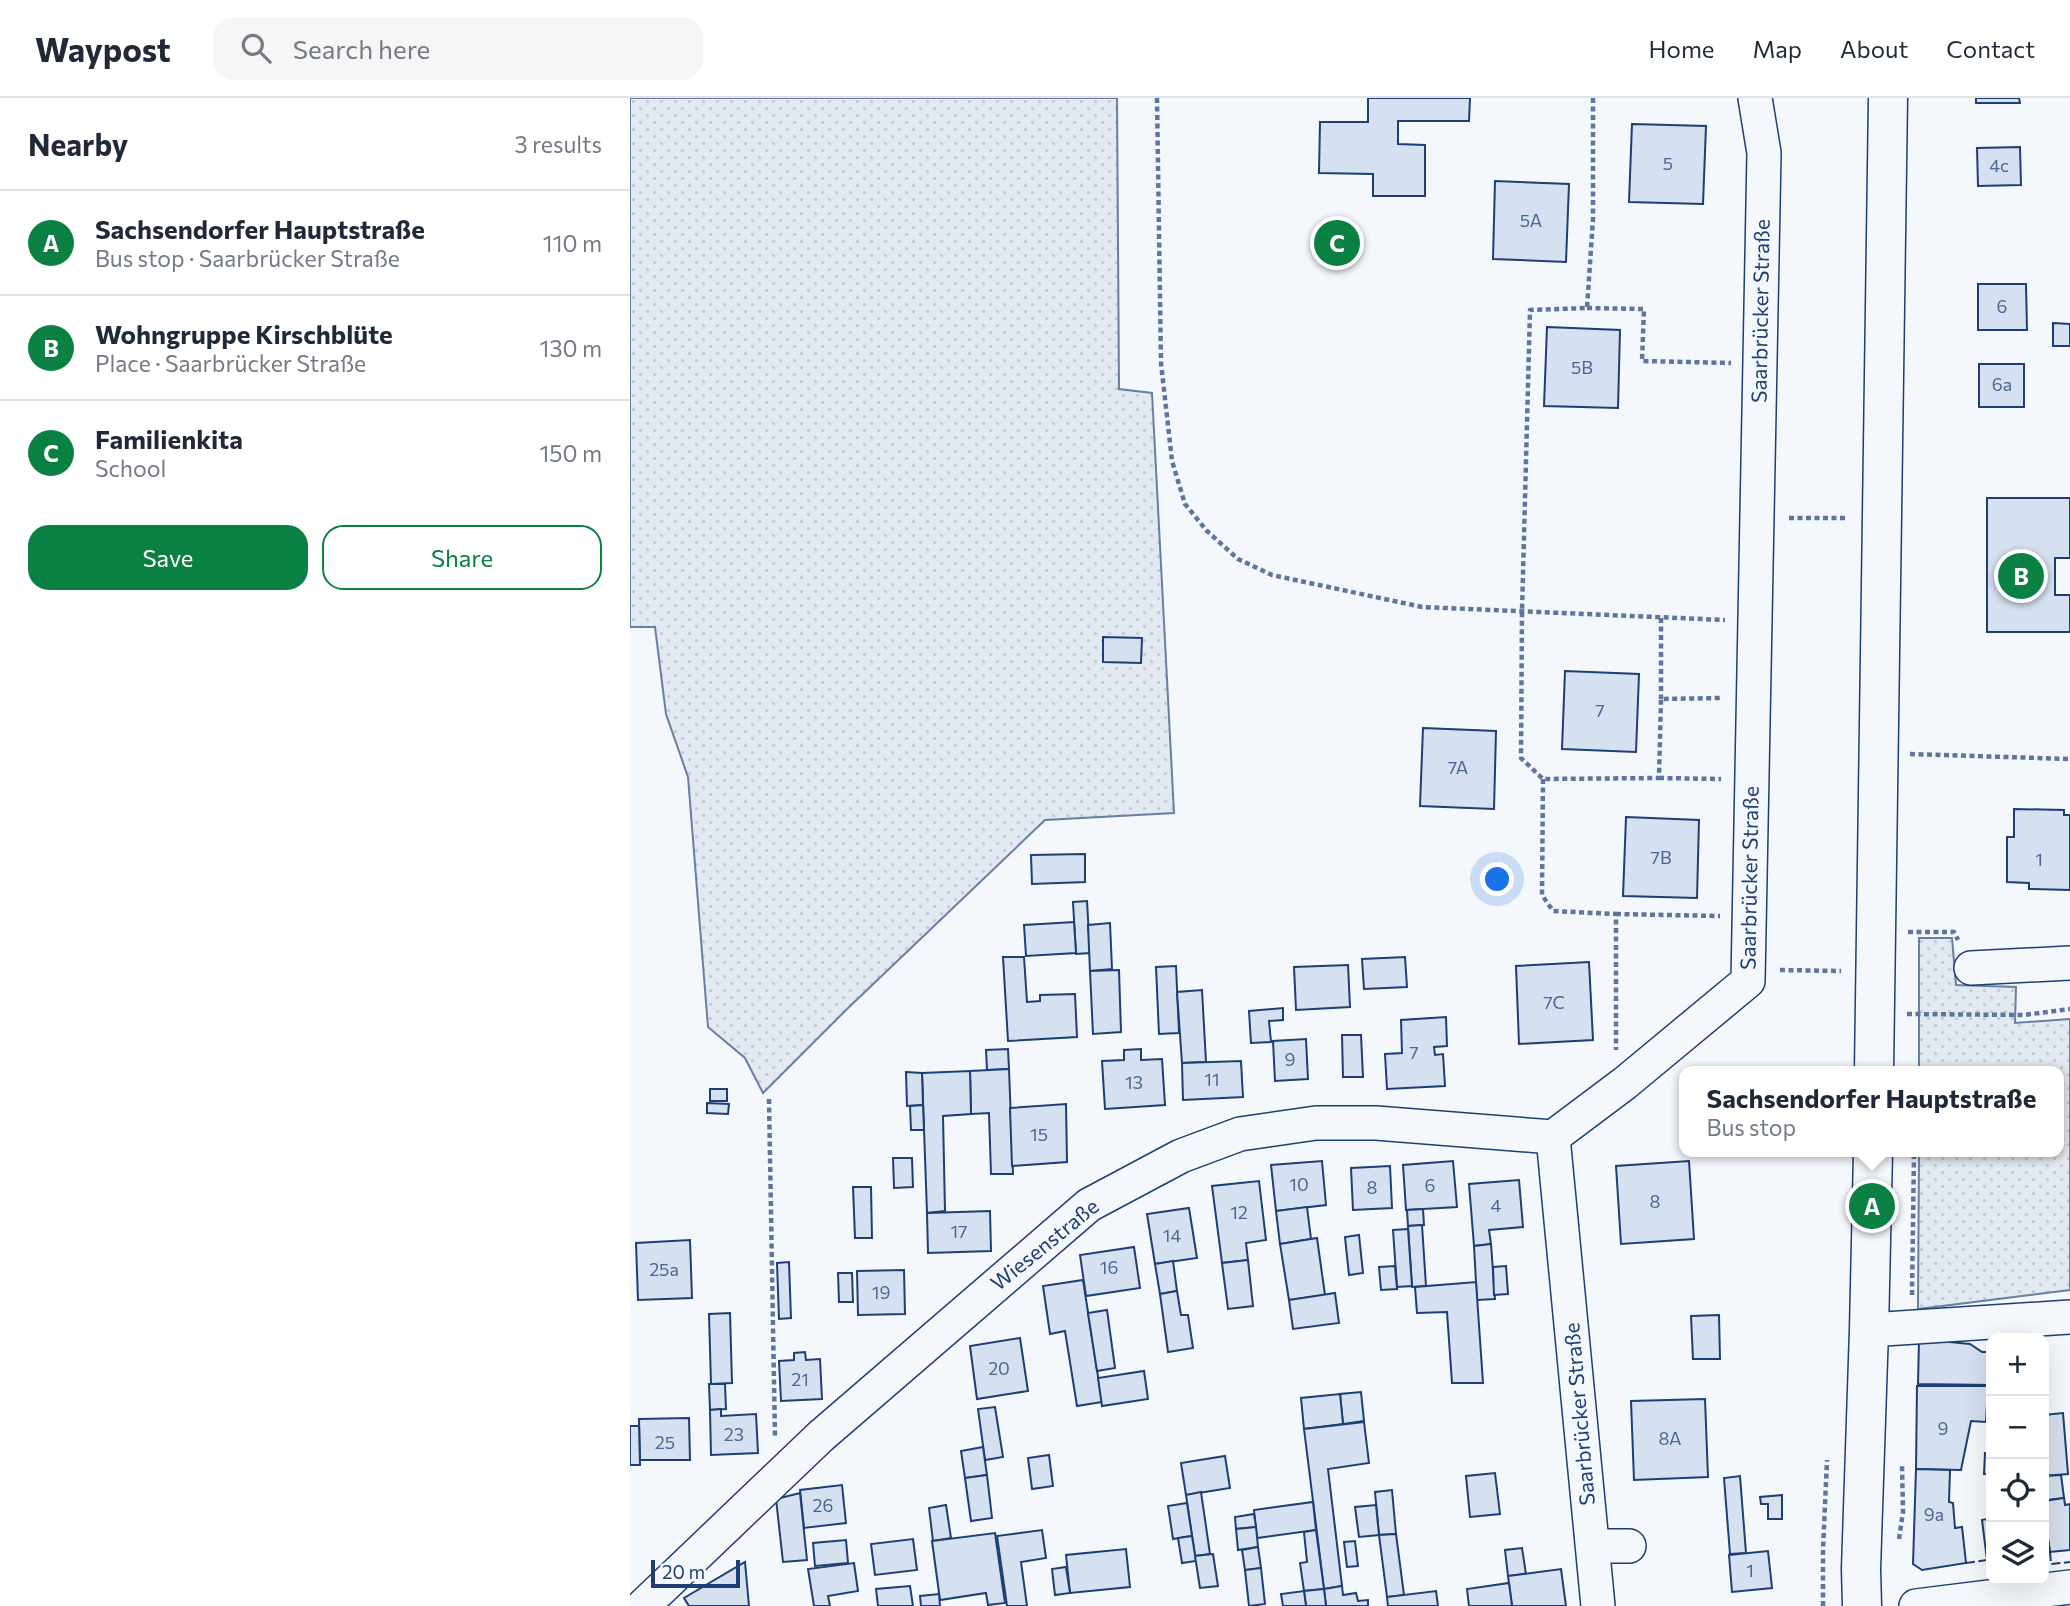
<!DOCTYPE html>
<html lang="en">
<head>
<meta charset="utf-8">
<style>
  :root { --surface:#fff; --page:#f6f6f7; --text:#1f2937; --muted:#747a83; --line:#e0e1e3; --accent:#0b8043 }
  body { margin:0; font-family:Commissioner,sans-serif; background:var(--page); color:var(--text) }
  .controls { position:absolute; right:21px; bottom:21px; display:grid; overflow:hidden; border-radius:14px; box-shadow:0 7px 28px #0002 }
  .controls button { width:63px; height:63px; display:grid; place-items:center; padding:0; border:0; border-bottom:2px solid var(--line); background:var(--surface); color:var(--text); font:35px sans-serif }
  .scale { position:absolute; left:21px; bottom:18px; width:89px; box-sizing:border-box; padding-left:7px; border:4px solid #1d3f73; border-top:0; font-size:19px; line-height:24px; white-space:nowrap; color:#1d3f73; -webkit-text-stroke:5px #f4f7fb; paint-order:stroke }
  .you { position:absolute; left:868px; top:782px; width:24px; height:24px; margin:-18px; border:5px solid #fff; border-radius:50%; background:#1a73e8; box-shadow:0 0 0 10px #1a73e833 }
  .badge { display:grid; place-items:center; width:46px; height:46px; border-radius:50%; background:var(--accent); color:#fff; font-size:23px; font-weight:700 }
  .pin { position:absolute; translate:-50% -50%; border:4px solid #fff; box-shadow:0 2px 7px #0006 }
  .popup { position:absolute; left:1049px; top:968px; width:385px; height:91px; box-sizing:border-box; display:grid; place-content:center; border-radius:14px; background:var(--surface); filter:drop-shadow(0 2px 5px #0005); font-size:23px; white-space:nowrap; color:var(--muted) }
  .popup b { font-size:26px; color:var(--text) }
  .popup::after { content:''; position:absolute; left:50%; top:100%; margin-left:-14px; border:14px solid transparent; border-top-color:var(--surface) }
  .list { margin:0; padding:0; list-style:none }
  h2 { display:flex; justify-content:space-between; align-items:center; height:91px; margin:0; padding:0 28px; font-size:30px }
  h2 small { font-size:23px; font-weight:400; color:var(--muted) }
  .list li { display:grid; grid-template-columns:46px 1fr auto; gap:21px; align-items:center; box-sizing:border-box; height:105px; padding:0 28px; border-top:2px solid var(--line) }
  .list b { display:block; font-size:26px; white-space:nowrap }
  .list p { margin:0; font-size:23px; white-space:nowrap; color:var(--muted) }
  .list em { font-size:23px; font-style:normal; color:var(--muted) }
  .actions { display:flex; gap:14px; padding:21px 28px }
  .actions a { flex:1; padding:16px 0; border:2px solid var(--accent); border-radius:21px; text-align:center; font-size:24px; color:var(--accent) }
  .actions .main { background:var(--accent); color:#fff }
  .icon { flex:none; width:38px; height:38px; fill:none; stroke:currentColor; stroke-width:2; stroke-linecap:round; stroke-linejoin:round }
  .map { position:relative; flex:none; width:1440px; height:1508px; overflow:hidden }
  header { display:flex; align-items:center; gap:42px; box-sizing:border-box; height:98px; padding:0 35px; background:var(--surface); border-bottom:2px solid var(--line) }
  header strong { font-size:33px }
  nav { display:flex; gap:38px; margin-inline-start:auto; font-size:24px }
  .search { width:490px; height:63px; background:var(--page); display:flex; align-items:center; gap:18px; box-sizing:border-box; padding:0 24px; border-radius:21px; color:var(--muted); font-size:26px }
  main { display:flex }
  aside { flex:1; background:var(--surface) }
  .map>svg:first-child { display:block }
  .grass { fill:url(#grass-dots); stroke:#687fa3; stroke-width:2 }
  .building { fill:#d5e0f0; stroke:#1d3f73; stroke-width:2 }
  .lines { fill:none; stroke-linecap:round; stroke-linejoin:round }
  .minor-casing { stroke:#1d3f73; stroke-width:36 }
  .major-casing { stroke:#1d3f73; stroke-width:41 }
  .path { stroke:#5e769c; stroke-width:4.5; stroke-dasharray:5 3.5; stroke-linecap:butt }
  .minor { stroke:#f4f7fb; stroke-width:33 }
  .major { stroke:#f4f7fb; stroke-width:38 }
  .fence { stroke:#1d3f73; stroke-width:2; stroke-dasharray:9 3.5; stroke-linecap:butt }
  .labels { text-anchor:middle; stroke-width:5; stroke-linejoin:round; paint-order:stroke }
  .number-label { font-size:18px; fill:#4b6792 }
  .street-label { font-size:21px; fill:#1d3f73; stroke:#f4f7fb }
</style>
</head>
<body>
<header>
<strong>Waypost</strong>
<div class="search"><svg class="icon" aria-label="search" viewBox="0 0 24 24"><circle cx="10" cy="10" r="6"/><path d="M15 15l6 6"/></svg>Search here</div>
<nav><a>Home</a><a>Map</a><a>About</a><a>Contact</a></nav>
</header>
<main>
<aside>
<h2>Nearby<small>3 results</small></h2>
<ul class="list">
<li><span class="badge">A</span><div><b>Sachsendorfer Hauptstraße</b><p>Bus stop · Saarbrücker Straße</p></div><em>110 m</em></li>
<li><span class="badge">B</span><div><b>Wohngruppe Kirschblüte</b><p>Place · Saarbrücker Straße</p></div><em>130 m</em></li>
<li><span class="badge">C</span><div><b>Familienkita</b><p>School</p></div><em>150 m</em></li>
</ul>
<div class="actions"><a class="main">Save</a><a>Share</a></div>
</aside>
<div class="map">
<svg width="1440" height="1508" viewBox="0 0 1440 1508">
  <defs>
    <pattern id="grass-dots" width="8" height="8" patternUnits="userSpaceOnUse" patternTransform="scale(1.75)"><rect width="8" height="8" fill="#e3e9f0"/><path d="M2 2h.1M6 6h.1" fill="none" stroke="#c2c9d1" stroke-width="1.8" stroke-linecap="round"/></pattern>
  </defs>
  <rect width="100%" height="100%" fill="#f4f7fb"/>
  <g class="grass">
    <polygon points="0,0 487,0 489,291 522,295 544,715 415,722 216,912 133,995 115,960 78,929 58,679 36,616 25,529 0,529"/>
    <polygon points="1289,840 1322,840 1326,887 1386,889 1385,925 1440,921 1440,1192 1288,1211 1289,1054 1429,1054 1429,973 1289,973"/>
  </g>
  <g class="building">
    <polygon points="738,0 840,0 839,23 768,23 768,46 795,47 795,98 743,98 743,76 689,75 690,24 738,24"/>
    <polygon points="1346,0 1389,0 1390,5 1346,5"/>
    <polygon points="1002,26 1076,28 1073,106 999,104"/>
    <polygon points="1390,49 1391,87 1348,88 1347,50"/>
    <polygon points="865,83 939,86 936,164 863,161"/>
    <polygon points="1348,186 1396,186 1397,232 1348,232"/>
    <polygon points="1423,225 1440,226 1440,248 1423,248"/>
    <polygon points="917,229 990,232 988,310 914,308"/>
    <rect x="1349" y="266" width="45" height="43"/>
    <polygon points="1357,400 1440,400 1440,460 1425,460 1425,497 1440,497 1440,534 1357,534"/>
    <polygon points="473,539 512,540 511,565 473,564"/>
    <polygon points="935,573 1009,576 1006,654 932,651"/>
    <polygon points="793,630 866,633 864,711 790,708"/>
    <polygon points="1384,711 1434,712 1434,717 1440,717 1440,792 1399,791 1399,785 1377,784 1377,739 1384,739"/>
    <polygon points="996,719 1069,722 1067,800 993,798"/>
    <polygon points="455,756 455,784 402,786 401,757"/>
    <polygon points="457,803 460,855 446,856 443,804"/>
    <polygon points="444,824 446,855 396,858 394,827"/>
    <polygon points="480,825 482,871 460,873 458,827"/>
    <polygon points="373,859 394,859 397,904 410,903 410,897 445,896 447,939 378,943"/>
    <polygon points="775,859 777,889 734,891 732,861"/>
    <polygon points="959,864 963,942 889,946 886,868"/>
    <polygon points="718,867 720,909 666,912 664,869"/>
    <polygon points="546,868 549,935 529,936 526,869"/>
    <polygon points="489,872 491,934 463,936 460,873"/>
    <polygon points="572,892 576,964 552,965 547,894"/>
    <polygon points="653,910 653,922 639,923 641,944 621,945 619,913"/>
    <polygon points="816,919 817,948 804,949 805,957 813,956 815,988 757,991 755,956 772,955 771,922"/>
    <polygon points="712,937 731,937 733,979 713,979"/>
    <polygon points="676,941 678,981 645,983 643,943"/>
    <polygon points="378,951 379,971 357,972 356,952"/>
    <polygon points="511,951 511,962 532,961 535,1007 475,1011 472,963 494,962 494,952"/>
    <polygon points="611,963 613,999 553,1002 552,965"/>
    <polygon points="379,971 383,1076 361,1076 359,1015 341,1016 340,973"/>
    <polygon points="340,973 341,1016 313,1018 315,1113 297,1115 292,975"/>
    <polygon points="276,974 292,975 293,1007 277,1008"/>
    <rect x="80" y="991" width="17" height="12"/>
    <polygon points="77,1005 99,1006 98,1016 77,1015"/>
    <polygon points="436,1006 437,1064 382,1068 380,1010"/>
    <polygon points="293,1007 294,1032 281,1032 280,1008"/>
    <polygon points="263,1060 282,1060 283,1089 264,1090"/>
    <polygon points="692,1063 696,1107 646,1113 641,1067"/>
    <polygon points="823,1063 827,1109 776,1112 773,1067"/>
    <polygon points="1059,1063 1064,1141 991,1146 986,1068"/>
    <polygon points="760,1068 762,1110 723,1112 721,1070"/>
    <polygon points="889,1082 893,1129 859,1132 861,1146 844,1148 839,1086"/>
    <polygon points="629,1083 636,1142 616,1145 618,1162 592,1165 582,1088"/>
    <polygon points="223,1089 241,1089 242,1140 225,1140"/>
    <polygon points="677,1109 681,1141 650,1146 646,1113"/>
    <polygon points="559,1110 567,1160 525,1166 517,1116"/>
    <polygon points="793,1111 794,1127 778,1128 777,1112"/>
    <polygon points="360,1113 361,1153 298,1155 297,1115"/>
    <polygon points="792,1127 796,1188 782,1189 778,1128"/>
    <polygon points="778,1131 782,1188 767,1189 763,1132"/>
    <polygon points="729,1137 733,1175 719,1177 715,1139"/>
    <polygon points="687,1140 695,1197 659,1202 650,1146"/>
    <polygon points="60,1142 62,1200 8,1202 6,1145"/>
    <polygon points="861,1146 865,1201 847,1202 844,1148"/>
    <polygon points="504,1149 510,1190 456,1198 450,1157"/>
    <polygon points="618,1162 623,1208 598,1211 592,1165"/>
    <polygon points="543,1163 547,1193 530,1196 525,1166"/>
    <polygon points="159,1164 161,1220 149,1221 147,1165"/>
    <polygon points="765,1168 767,1191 751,1192 749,1169"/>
    <polygon points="876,1168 878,1196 864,1197 863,1169"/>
    <polygon points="274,1172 275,1216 228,1217 227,1173"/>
    <polygon points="208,1175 222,1175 223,1204 209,1204"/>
    <polygon points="453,1182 472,1304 447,1308 435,1233 420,1236 413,1188"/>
    <polygon points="846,1184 853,1285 822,1285 817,1214 787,1215 785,1189"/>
    <polygon points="547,1193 551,1217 558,1217 563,1250 538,1254 530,1196"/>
    <polygon points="705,1195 709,1225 663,1231 659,1202"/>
    <polygon points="477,1212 485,1270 467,1273 458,1215"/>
    <polygon points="100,1215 102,1285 81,1286 79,1216"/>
    <polygon points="1089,1217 1090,1261 1063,1261 1061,1218"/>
    <polygon points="390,1240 398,1293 347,1301 340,1248"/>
    <polygon points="1289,1241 1340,1246 1352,1254 1361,1254 1361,1287 1288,1286"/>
    <polygon points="175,1254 176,1262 190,1261 192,1301 151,1303 149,1263 164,1262 164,1255"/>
    <polygon points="514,1273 518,1301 472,1308 468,1280"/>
    <polygon points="79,1286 95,1286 96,1311 80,1312"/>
    <polygon points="1287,1288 1358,1288 1356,1324 1341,1323 1331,1372 1286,1371"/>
    <polygon points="731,1294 734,1323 713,1326 710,1296"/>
    <polygon points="710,1296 713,1326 674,1331 671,1300"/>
    <polygon points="1075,1301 1078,1379 1004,1382 1001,1303"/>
    <polygon points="365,1309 373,1359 355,1362 348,1311"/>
    <polygon points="91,1311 91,1318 126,1316 128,1355 81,1357 80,1312"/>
    <polygon points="1433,1315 1438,1376 1414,1378 1414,1317"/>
    <polygon points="59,1320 60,1362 10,1362 9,1321"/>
    <polygon points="734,1324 739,1365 698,1371 712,1488 694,1491 674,1331"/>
    <polygon points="0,1328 9,1328 10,1367 0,1367"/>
    <polygon points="353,1349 357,1377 335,1380 331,1353"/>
    <polygon points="1355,1355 1361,1355 1361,1376 1354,1376"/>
    <polygon points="419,1357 423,1388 402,1391 398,1360"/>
    <polygon points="595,1358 600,1390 556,1397 551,1365"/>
    <polygon points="1286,1371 1320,1372 1319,1404 1323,1405 1325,1430 1332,1429 1336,1465 1292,1472 1283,1466"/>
    <polygon points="865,1375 870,1416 840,1419 836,1378"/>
    <polygon points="357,1377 362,1420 341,1423 335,1380"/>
    <polygon points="1431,1377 1434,1400 1417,1402 1414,1378"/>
    <polygon points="1110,1378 1116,1455 1100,1456 1094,1380"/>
    <polygon points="212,1387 216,1425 174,1430 170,1392"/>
    <polygon points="762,1392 766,1436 749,1437 745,1394"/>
    <polygon points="571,1394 580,1456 565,1458 556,1397"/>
    <polygon points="170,1395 177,1462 153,1464 146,1401"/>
    <polygon points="1152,1397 1152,1421 1138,1421 1138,1406 1131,1406 1130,1399"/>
    <polygon points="1434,1400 1435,1407 1440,1406 1440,1452 1420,1454 1414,1415 1414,1403"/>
    <polygon points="683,1404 686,1432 627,1440 624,1412"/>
    <polygon points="557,1405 562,1438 543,1441 538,1408"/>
    <polygon points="316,1407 321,1440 303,1443 299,1410"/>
    <polygon points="746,1407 749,1437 729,1439 725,1409"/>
    <polygon points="1414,1415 1420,1454 1414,1455"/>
    <polygon points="624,1416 626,1429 606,1431 605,1419"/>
    <polygon points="1361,1420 1361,1462 1357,1462 1352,1422"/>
    <polygon points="626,1429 628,1449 608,1452 606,1431"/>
    <polygon points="412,1432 416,1460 391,1464 397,1508 377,1508 367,1438"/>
    <polygon points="686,1432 694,1491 674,1493 670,1465 677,1464 674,1434"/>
    <polygon points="365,1435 375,1505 358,1507 356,1495 310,1502 302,1443"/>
    <polygon points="766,1436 774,1497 757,1499 749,1437"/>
    <polygon points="562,1438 566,1463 552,1465 548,1440"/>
    <polygon points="283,1441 287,1472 245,1477 241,1446"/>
    <polygon points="216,1442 218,1465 185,1468 183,1445"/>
    <polygon points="725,1443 728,1468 717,1469 714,1444"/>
    <polygon points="628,1449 631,1470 615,1472 612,1452"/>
    <polygon points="892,1450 896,1476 878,1478 875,1452"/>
    <polygon points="496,1451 500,1489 440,1495 436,1457"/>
    <polygon points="1138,1453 1142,1490 1102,1494 1099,1457"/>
    <polygon points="583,1456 588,1488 570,1490 565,1458"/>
    <polygon points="115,1464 119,1508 59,1508 54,1500"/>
    <polygon points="224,1465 228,1493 198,1498 200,1508 184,1508 178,1471"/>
    <polygon points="436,1469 440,1495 425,1497 422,1471"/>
    <polygon points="631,1470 635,1506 619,1508 615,1472"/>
    <polygon points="931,1471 936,1508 882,1508 878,1478"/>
    <polygon points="879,1485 882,1508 839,1508 837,1491"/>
    <polygon points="280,1488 283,1508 248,1508 246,1491"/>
    <polygon points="712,1488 713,1497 726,1495 728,1503 738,1502 738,1508 696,1508 694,1491"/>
    <polygon points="694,1491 696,1508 676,1508 674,1493"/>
    <polygon points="674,1493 676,1508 653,1508 651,1496"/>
    <polygon points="806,1493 808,1508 758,1508 757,1499"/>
    <polygon points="309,1496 310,1508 291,1508 290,1498"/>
  </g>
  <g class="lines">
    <defs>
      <g id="minor">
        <polyline points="1341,870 1440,865"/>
        <polyline points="1239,1232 1440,1219"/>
        <polyline points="963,1448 999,1448"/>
        <polyline points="13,1508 191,1338 459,1107 551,1058 610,1036 686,1025 746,1025 923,1039"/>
        <polyline points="968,1508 923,1039 995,985 1118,883 1134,55 1125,0"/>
        <polyline points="1286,1508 1440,1489"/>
      </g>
      <g id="major">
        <polyline points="1244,973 1258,0"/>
        <polyline points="1232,1508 1231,1471 1239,1232 1243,1054"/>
      </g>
    </defs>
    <use href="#minor" class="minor-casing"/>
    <use href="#major" class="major-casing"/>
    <g class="path">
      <polyline points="527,0 531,265 542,363 555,406 577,433 608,461 642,477 792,509 1095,522"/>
      <polyline points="963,0 963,121 957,210 900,212 892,514 891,660 913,681 1029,680 1031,601 1092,600"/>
      <polyline points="957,210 1014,211 1012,263 1101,265"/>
      <polyline points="1159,420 1218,420"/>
      <polyline points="1031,520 1031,601"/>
      <polyline points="1280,656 1440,661"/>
      <polyline points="1029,680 1091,681"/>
      <polyline points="913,681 912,797 923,813 986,816 986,952"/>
      <polyline points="986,816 1090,818"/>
      <polyline points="1278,834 1324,834 1328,842"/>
      <polyline points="1150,872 1211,873"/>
      <polyline points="1277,916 1394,917 1440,911"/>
      <polyline points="139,1001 145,1340"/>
      <polyline points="1282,1197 1284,1054"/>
      <polyline points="1269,1441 1273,1414 1272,1366"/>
      <polyline points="1193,1508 1193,1452 1197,1362"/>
    </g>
    <use href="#minor" class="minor"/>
    <use href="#major" class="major"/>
    <g class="fence">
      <polyline points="1420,1454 1421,1466 1440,1464"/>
      <polyline points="1336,1465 1357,1462"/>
    </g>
  </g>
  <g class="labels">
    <g class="number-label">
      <text x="1038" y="72">5</text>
      <text x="1369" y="74">4c</text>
      <text x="901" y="129">5A</text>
      <text x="1372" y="215">6</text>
      <text x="952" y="276">5B</text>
      <text x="1372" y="293">6a</text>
      <text x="970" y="619">7</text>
      <text x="828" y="676">7A</text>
      <text x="1031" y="766">7B</text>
      <text x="1409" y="768">1</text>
      <text x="924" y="911">7C</text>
      <text x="784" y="961">7</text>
      <text x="660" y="968">9</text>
      <text x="582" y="988">11</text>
      <text x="504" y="991">13</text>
      <text x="409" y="1043">15</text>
      <text x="669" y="1093">10</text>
      <text x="800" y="1094">6</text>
      <text x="742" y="1096">8</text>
      <text x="1025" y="1110">8</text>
      <text x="866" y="1114">4</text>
      <text x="609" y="1121">12</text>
      <text x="329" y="1140">17</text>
      <text x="542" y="1144">14</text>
      <text x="479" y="1176">16</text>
      <text x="34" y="1178">25a</text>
      <text x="251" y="1201">19</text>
      <text x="369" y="1277">20</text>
      <text x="170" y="1288">21</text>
      <text x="1313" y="1337">9</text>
      <text x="104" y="1343">23</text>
      <text x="1040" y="1347">8A</text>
      <text x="35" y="1351">25</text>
      <text x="193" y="1414">26</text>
      <text x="1304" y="1423">9a</text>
      <text x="1120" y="1479">1</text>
    </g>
    <g class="street-label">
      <text transform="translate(1131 213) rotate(-89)" y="7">Saarbrücker Straße</text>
      <text transform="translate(1120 780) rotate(-89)" y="7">Saarbrücker Straße</text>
      <text transform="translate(415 1147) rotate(-39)" y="7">Wiesenstraße</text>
      <text transform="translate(950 1316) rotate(-95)" y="7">Saarbrücker Straße</text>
    </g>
  </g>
</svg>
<div class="controls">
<button>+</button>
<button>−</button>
<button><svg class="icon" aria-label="locate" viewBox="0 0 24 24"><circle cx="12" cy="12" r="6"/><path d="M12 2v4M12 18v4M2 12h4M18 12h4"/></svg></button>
<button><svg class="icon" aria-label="layers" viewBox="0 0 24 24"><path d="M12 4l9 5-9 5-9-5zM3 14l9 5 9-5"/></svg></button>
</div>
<div class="scale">20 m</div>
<div class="you"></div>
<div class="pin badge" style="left:1242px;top:1108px">A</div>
<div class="popup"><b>Sachsendorfer Hauptstraße</b>Bus stop</div>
<div class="pin badge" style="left:1391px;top:478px">B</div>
<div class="pin badge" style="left:707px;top:145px">C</div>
</div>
</main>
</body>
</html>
